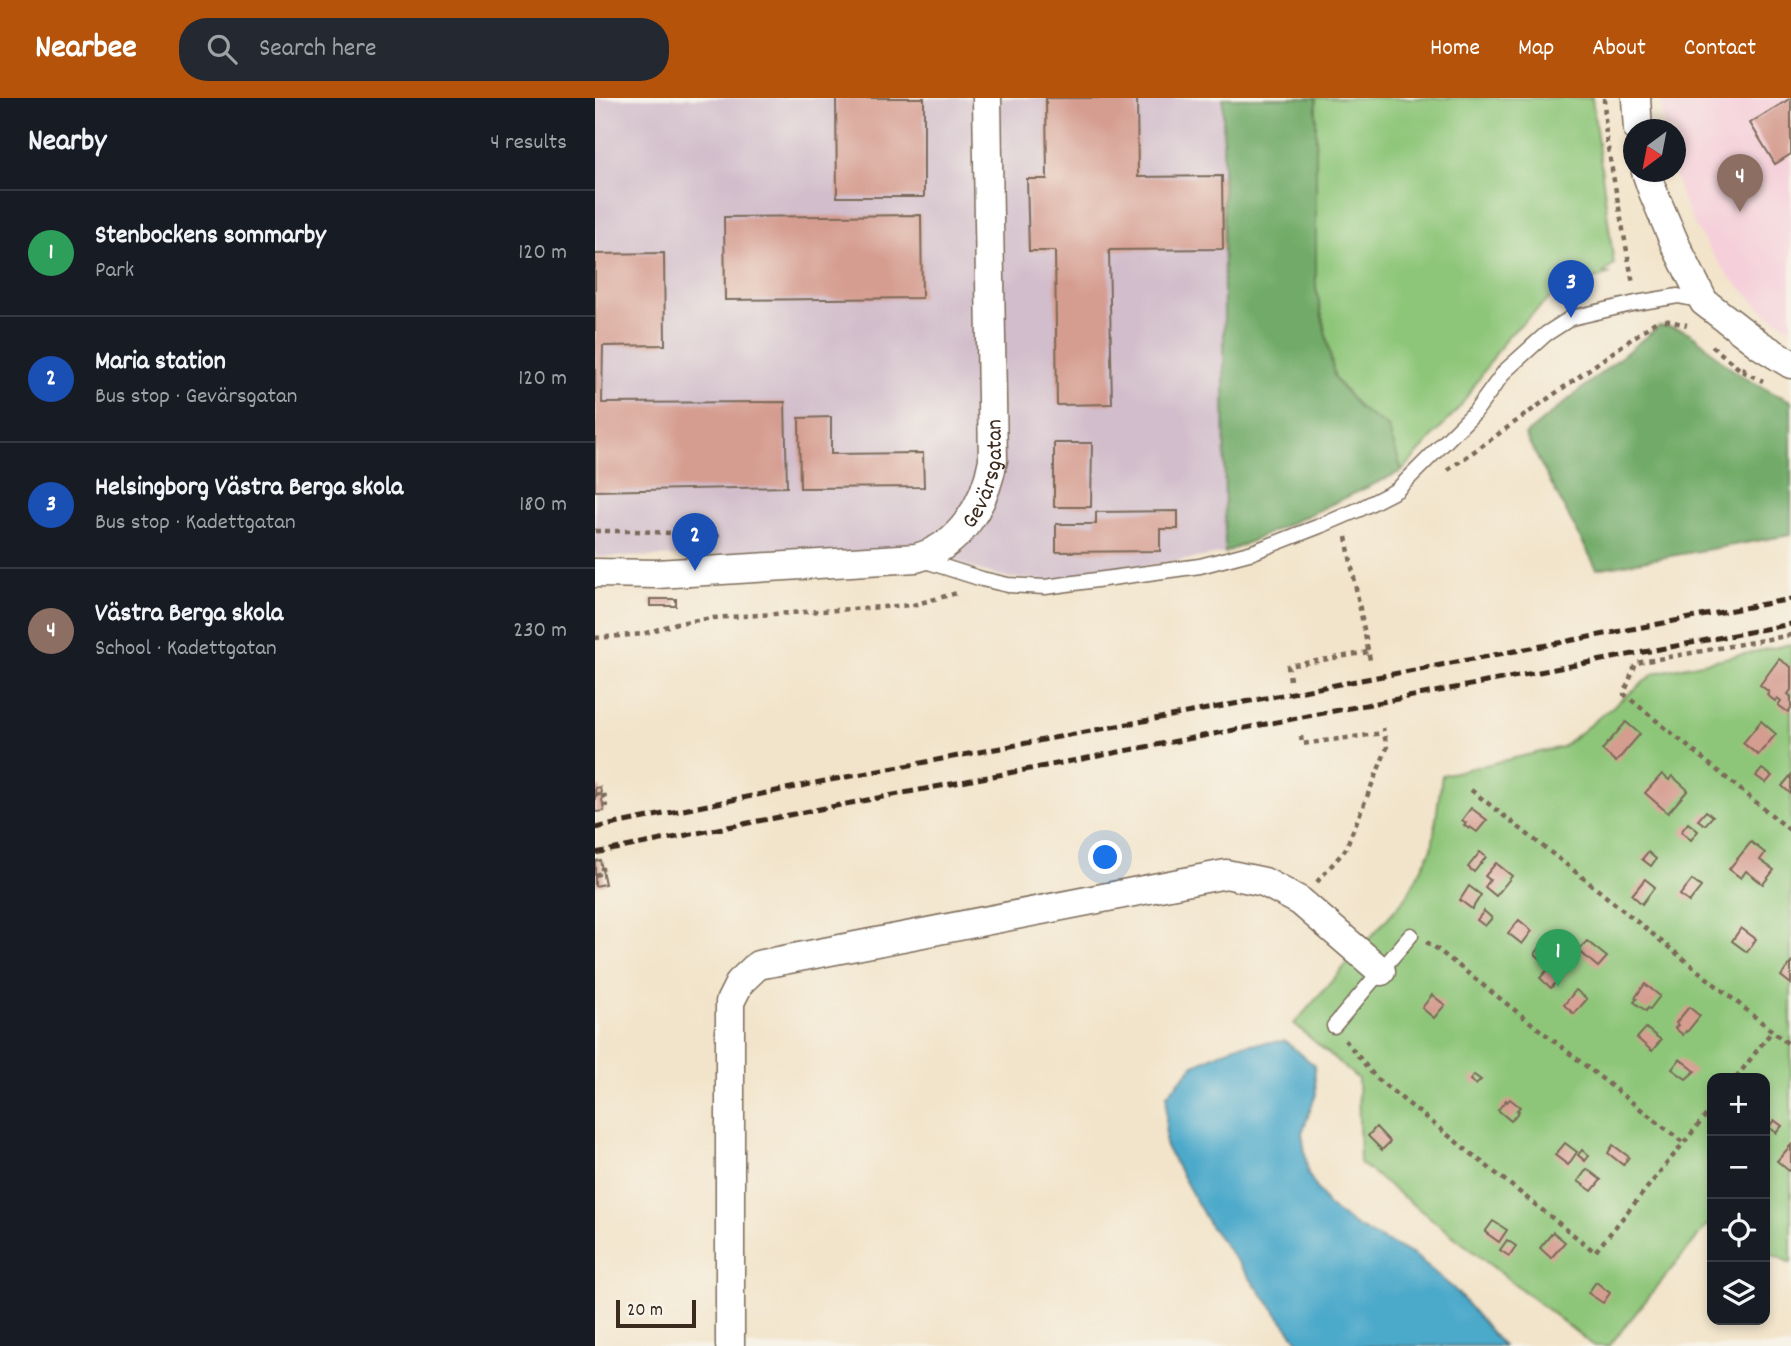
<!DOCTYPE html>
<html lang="en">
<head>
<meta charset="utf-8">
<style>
  :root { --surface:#171b24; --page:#242831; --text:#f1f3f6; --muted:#9ea1a6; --line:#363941; --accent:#b45309 }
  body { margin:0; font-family:Dekko,sans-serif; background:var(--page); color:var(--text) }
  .controls { position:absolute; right:21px; bottom:21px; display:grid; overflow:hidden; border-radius:14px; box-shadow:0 4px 10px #0003 }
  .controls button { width:63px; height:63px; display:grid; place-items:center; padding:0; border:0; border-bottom:2px solid var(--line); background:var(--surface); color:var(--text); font:35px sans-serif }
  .compass { position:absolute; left:1028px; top:21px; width:63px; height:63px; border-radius:50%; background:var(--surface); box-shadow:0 4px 10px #0003; rotate:212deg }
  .scale { position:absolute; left:21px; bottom:18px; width:80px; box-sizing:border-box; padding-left:7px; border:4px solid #3b2a1e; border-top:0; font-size:19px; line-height:24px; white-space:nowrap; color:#3b2a1e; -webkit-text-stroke:5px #f7f3e8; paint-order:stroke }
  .you { position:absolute; left:511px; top:760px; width:24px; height:24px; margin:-18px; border:5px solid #fff; border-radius:50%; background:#1a73e8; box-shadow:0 0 0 10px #1a73e833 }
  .badge { display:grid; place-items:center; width:46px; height:46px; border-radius:50%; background:var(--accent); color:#fff; font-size:23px; font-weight:700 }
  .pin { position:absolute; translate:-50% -58px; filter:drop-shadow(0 2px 4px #0008) }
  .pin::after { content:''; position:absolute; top:37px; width:24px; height:21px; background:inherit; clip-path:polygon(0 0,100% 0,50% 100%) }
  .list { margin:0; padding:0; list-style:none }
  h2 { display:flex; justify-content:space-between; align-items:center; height:91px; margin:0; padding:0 28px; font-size:30px }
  h2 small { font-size:23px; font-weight:400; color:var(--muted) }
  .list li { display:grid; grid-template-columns:46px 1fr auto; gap:21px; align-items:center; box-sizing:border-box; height:126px; padding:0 28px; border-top:2px solid var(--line) }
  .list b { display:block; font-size:26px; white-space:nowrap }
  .list p { margin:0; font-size:23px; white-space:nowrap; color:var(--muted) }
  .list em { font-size:23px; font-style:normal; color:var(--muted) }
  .icon { flex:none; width:38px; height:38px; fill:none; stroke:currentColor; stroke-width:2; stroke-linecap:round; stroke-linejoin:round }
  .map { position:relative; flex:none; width:1196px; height:1248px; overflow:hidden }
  header { display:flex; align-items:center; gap:42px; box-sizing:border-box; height:98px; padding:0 35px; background:var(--accent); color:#fff }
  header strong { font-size:33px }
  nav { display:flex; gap:38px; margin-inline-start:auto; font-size:24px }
  .search { width:490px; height:63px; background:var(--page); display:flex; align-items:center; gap:18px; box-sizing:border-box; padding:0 24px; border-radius:28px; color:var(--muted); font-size:26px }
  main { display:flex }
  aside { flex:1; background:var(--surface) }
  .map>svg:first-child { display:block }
  .built { fill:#f5cfda }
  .industrial { fill:#d1bdcb }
  .green { fill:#8ec679; stroke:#64784c; stroke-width:2 }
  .forest { fill:#72ab69; stroke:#566a44; stroke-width:2 }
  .water { fill:#4ba9ca; stroke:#436a74; stroke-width:2 }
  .building { fill:#d59c90 }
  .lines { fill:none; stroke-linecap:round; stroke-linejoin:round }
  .lane-casing { stroke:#7b6b5a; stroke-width:17 }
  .street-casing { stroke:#7b6b5a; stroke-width:31 }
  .path { stroke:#7b6b5a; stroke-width:4.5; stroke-dasharray:5 5; stroke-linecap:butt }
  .lane { stroke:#fff; stroke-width:14 }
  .street { stroke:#fff; stroke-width:28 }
  .rail { stroke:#3b2a1e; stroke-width:5; stroke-dasharray:10 5; stroke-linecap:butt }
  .labels { text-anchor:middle; stroke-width:5; stroke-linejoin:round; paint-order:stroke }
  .street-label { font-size:23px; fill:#3b2a1e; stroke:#f7f3e8 }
</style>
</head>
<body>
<header>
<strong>Nearbee</strong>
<div class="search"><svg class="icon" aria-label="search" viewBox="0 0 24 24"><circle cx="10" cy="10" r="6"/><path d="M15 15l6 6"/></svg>Search here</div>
<nav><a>Home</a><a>Map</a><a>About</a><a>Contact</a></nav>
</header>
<main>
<aside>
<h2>Nearby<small>4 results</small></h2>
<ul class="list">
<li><span class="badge" style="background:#2e9e5b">1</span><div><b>Stenbockens sommarby</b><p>Park</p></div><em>120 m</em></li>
<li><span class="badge" style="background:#1a4fb4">2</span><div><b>Maria station</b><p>Bus stop · Gevärsgatan</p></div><em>120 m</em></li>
<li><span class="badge" style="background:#1a4fb4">3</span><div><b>Helsingborg Västra Berga skola</b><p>Bus stop · Kadettgatan</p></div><em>180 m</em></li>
<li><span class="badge" style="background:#8d6e63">4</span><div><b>Västra Berga skola</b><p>School · Kadettgatan</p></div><em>230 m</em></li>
</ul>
</aside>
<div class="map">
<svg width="1196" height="1248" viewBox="0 0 1196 1248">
  <rect width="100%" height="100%" fill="#f7f3e8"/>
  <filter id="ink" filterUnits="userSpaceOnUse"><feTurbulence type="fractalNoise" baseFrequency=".0143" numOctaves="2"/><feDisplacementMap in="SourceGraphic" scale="14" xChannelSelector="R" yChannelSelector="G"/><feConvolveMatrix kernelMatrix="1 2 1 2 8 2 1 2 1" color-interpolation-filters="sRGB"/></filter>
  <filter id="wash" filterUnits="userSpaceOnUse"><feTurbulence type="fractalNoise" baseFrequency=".00686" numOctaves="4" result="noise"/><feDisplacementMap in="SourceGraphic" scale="28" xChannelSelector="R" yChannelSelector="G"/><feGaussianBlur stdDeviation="1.57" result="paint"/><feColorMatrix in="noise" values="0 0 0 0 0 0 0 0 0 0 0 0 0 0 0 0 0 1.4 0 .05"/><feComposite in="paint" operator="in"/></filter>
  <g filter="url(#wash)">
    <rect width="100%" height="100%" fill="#f2e4ca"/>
    <polygon class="built" points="1066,0 1196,0 1196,231 1171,215 1134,178 1114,151 1100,128 1087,101 1079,74 1080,32 1069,31"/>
    <polygon class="industrial" points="0,0 631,0 630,455 567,466 451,483 414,480 375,470 346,456 0,459"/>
    <g class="green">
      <polygon points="721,0 997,0 1019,167 1008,175 1016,176 964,192 912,239 865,309 807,373 793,329 765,311 740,281 721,190"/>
      <polygon points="1196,546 1196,1165 1170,1153 1170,980 1117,980 1117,1128 1113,1126 1014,1248 999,1248 765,1065 763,981 699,926 812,798 837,750 847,677 967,649 1060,575"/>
    </g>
    <g class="forest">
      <polygon points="628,0 721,0 721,190 740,281 765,311 793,329 807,373 707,420 630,455"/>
      <path d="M1064 228C1101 228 1107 248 1133 268 1151 282 1175 294 1196 303V437L1002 471 930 337Z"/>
    </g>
    <polygon class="water" points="690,943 719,967 721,996 707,1035 713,1076 733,1108 764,1130 819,1157 860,1192 908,1248 707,1248 615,1128 570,1047 572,997 599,967 643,947"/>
    <g id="blocks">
      <g class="building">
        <polygon points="241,0 329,0 329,99 242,99"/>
        <polygon points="451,0 542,0 543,79 627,78 628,151 514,152 517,306 462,307 460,153 434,153 432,81 452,81"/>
        <polygon points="1196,0 1196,56 1180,66 1155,25"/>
        <polygon points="326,117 327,200 130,202 129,119"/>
        <polygon points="69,155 70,247 8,248 7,305 190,304 192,389 0,393 0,156"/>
        <polygon points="236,319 236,356 328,355 329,389 205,390 204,320"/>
        <polygon points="459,345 497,345 496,409 459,409"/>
        <polygon points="583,413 583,431 565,431 565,453 461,454 461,426 501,426 501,414"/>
        <rect x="55" y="501" width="26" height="7"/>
        <polygon points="1184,561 1196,569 1196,592 1193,596 1196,599 1196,610 1193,614 1183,607 1186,603 1182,600 1180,603 1172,597 1174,594 1165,587"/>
        <polygon points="1166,623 1181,636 1163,657 1148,645"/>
        <polygon points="1031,624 1045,636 1021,664 1007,652"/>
        <polygon points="1167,671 1177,678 1171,685 1161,678"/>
        <polygon points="1067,676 1074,682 1077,678 1093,692 1073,715 1050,695"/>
        <polygon points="1196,677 1196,696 1187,688"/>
        <polygon points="5,689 9,713 0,714 0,690"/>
        <polygon points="876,710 892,722 882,734 875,729 874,731 869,727 871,725 867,722"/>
        <polygon points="1111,713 1118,718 1110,727 1103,722"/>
        <polygon points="1093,725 1103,733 1096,742 1086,734"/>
        <polygon points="1156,744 1170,755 1165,762 1179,772 1168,786 1151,773 1146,780 1134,771"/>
        <polygon points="885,754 891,759 879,774 873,769"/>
        <polygon points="1053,754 1061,761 1056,768 1047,761"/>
        <polygon points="5,762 10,786 0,788 0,763"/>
        <polygon points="901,765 917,778 901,798 890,789 895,782 890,778"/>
        <polygon points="1050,781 1060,789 1047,806 1037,797"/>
        <polygon points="1097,782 1106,789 1094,804 1085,797"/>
        <polygon points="874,788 886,797 877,811 865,802"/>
        <polygon points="889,813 897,820 890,828 882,822"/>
        <polygon points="924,822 937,833 927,846 913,835"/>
        <polygon points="1146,830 1161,841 1152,854 1137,843"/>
        <polygon points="992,843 1012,859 1003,869 983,852"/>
        <polygon points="946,848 953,854 947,862 940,856"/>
        <polygon points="1196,865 1196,886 1186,878"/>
        <polygon points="955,869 966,879 956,890 945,880"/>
        <polygon points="1050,886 1065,898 1055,911 1053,910 1051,913 1039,904 1042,901 1040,900"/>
        <polygon points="981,892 992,901 979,916 969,907"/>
        <polygon points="837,897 850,907 839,920 827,910"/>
        <polygon points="1094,909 1105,918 1092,934 1091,933 1088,937 1080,930 1083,927 1081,925"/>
        <polygon points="1051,930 1066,942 1057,953 1042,940"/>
        <polygon points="1085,961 1100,973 1091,981 1077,971"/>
        <polygon points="879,977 886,982 881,987 875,982"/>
        <polygon points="915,1001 925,1009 922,1012 924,1013 916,1023 903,1012 911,1002 912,1004"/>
        <polygon points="1179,1022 1187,1028 1181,1035 1174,1029"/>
        <polygon points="781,1029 795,1044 787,1052 773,1038"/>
        <polygon points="970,1045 982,1054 973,1067 960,1057"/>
        <polygon points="1018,1047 1034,1059 1028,1067 1013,1055"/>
        <polygon points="1196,1047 1196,1071 1194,1073 1182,1063"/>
        <polygon points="987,1052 994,1058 990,1063 983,1057"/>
        <polygon points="992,1071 1006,1082 997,1093 983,1083"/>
        <polygon points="898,1123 912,1132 904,1144 890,1134"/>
        <polygon points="958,1134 970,1144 956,1160 945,1150"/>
        <polygon points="912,1142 921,1148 914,1158 905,1152"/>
        <polygon points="1001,1184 1015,1195 1008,1205 993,1195"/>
      </g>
    </g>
  </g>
  <g filter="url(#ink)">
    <use href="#blocks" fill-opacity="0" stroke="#7b6b5a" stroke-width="2"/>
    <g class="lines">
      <defs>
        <g id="lane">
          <polyline points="327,462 387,481 413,487 450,489 605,468 658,454 730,426 765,411 802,392 880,314 910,273 951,236 976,220 1041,205 1083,198 1108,203"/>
          <polyline points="739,928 816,837"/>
        </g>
        <g id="street">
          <polyline points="1041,0 1043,32"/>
          <polyline points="1051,74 1058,94 1081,148 1109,204 1165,247 1196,266"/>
          <path id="s1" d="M0 475 62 476 321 460C366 448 390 406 398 362L392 0"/>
          <polyline points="135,1248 135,904 145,884 163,867 631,776 669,784 705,803 786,873"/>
        </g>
      </defs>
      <use href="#lane" class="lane-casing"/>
      <use href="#street" class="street-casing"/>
      <g class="path">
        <polyline points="1009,0 1011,39 1038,186"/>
        <polyline points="1070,222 1092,227"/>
        <polyline points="1117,248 1147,273 1150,269"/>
        <polyline points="1147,273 1168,283"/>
        <polyline points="853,372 1063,222"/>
        <polyline points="0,433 40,433 129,438"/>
        <polyline points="751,439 775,562"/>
        <polyline points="1196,537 1041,565 1029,596 1196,733"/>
        <polyline points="0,540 48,536 82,525 118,520 318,507 362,495"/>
        <polyline points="695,582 693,568 773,554"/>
        <polyline points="706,638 707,646 788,635"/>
        <polyline points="876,692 982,775 1196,948"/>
        <polyline points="0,697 9,695 11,709"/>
        <polyline points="0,777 7,775 7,769"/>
        <polyline points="722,784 750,752 792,650 788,630"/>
        <polyline points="831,844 837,847 1090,1046"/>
        <polyline points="750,942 781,980 1000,1154 1117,1010"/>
        <polyline points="1141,980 1177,933"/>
      </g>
      <use href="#lane" class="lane"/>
      <use href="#street" class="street"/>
      <g class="rail">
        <polyline points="0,730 225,684 1196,501"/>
        <polyline points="0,755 230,710 1196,526"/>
      </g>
    </g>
  </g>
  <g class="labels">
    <g class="street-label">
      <text dy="8" stroke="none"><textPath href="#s1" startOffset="438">Gevärsgatan</textPath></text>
    </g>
  </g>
</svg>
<div class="controls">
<button>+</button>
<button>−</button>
<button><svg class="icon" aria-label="locate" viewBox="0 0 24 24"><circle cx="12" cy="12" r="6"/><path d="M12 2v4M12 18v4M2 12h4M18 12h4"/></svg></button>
<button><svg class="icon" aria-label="layers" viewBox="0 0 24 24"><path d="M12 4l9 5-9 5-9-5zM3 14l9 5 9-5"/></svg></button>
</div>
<svg class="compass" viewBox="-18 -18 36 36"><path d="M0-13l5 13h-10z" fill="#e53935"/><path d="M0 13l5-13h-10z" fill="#9ea1a6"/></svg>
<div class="scale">20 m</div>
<div class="you"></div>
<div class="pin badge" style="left:963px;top:889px;background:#2e9e5b">1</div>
<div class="pin badge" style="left:100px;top:473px;background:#1a4fb4">2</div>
<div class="pin badge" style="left:976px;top:220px;background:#1a4fb4">3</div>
<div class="pin badge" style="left:1145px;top:114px;background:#8d6e63">4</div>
</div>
</main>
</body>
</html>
